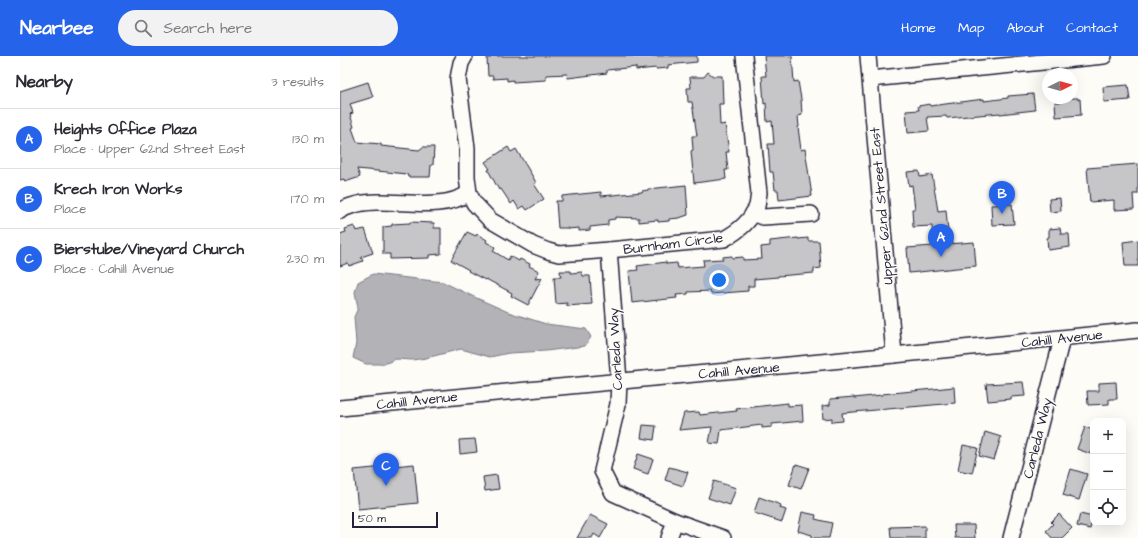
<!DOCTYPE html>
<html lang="en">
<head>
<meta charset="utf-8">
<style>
  :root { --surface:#fff; --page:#f2f2f3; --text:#2b2b33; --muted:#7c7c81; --line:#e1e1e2; --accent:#2563eb }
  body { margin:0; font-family:"Architects Daughter",sans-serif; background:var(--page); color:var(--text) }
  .controls { position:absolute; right:12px; bottom:12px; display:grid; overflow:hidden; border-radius:8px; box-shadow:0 4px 16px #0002 }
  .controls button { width:36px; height:36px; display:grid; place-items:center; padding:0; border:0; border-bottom:1px solid var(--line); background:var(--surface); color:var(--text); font:20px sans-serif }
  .compass { position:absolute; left:702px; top:12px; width:36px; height:36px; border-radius:50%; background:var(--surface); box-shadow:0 4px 16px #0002; rotate:85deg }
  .scale { position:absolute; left:12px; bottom:10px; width:86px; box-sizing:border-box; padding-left:4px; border:2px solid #22223b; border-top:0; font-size:11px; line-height:14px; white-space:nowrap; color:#22223b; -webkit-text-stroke:3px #fdfcf7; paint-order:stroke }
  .you { position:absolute; left:379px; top:224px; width:14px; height:14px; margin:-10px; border:3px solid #fff; border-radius:50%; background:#1a73e8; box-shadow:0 0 0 6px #1a73e833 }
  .badge { display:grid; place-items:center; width:26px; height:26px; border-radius:50%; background:var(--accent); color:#fff; font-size:13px; font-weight:700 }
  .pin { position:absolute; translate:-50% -33px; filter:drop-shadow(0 1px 2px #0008) }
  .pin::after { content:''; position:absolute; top:21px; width:14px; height:12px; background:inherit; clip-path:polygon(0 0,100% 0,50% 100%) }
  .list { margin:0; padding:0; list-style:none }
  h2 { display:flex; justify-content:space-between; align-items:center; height:52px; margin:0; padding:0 16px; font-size:17px }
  h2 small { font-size:13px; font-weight:400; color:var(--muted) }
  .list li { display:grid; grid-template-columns:26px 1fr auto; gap:12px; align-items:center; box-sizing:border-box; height:60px; padding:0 16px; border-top:1px solid var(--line) }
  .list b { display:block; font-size:15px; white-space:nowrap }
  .list p { margin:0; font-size:13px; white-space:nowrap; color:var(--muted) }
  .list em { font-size:13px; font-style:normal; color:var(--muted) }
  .icon { flex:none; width:22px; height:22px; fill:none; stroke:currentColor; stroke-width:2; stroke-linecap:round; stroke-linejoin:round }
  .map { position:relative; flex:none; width:798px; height:482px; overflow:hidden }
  header { display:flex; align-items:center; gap:24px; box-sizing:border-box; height:56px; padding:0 20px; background:var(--accent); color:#fff }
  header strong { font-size:19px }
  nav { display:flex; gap:22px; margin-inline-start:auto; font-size:14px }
  .search { width:280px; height:36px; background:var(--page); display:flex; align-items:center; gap:10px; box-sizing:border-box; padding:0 14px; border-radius:22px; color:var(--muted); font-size:15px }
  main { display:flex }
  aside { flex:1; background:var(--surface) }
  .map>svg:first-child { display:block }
  .water { fill:#b2b2b7; stroke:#787885 }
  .building { fill:#c6c6c8; stroke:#22223b }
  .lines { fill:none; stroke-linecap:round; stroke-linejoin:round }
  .minor-casing { stroke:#22223b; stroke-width:18 }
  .minor { stroke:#fdfcf7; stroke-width:15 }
  .labels { text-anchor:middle; stroke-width:3; stroke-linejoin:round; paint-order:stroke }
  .street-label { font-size:14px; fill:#22223b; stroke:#fdfcf7 }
</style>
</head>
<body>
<header>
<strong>Nearbee</strong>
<div class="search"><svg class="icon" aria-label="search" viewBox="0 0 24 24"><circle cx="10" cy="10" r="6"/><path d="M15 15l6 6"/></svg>Search here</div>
<nav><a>Home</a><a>Map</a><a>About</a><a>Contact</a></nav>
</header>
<main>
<aside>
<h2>Nearby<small>3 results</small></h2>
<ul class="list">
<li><span class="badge">A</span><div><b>Heights Office Plaza</b><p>Place · Upper 62nd Street East</p></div><em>130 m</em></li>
<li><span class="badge">B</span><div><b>Krech Iron Works</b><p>Place</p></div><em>170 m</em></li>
<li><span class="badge">C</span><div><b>Bierstube/Vineyard Church</b><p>Place · Cahill Avenue</p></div><em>230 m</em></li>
</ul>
</aside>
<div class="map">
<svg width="798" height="482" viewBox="0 0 798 482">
  <rect width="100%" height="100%" fill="#fdfcf7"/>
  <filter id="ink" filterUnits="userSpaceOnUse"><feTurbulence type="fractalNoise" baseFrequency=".025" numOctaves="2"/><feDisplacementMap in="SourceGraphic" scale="8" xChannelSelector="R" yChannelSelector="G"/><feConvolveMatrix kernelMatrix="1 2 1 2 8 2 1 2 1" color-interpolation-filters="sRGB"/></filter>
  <g filter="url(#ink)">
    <polygon class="water" points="33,218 103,226 132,240 168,256 206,268 246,273 251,281 245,290 206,295 169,297 150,301 121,293 86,302 72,304 56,303 44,308 26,308 13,302 16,287 14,261 18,252 15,236 18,226"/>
    <g class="building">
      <polygon points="151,0 357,0 357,6 328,9 328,12 316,13 316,12 296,14 296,11 267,14 267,17 228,22 227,18 206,19 206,24 173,26 173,24 167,25 167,22 153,23 153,20 148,20 147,2 151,2"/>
      <polygon points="424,0 452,0 454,26 458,25 461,43 462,59 458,60 459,71 458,71 461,94 465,93 472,140 439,144 438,134 435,134 433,116 430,116 428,88 434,88 432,65 427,66 426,47 424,48 422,20 426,20"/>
      <polygon points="368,16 373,20 382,20 383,48 379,48 380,69 385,68 389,96 386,96 388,114 385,114 386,123 354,127 351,95 353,94 352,80 357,80 352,46 348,46 347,32 351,32 350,21 364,21"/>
      <polygon points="28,26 33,41 10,48 13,57 10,58 14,71 12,72 17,86 41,88 41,90 79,94 83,91 94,91 93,109 91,109 90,121 68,121 67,118 17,113 20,121 5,126 4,123 0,124 0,35"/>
      <polygon points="788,29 790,44 764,46 763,31"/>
      <polygon points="693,38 695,54 660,58 660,57 607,62 606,60 587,61 589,75 568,77 566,55 579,54 578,50 590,48 590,50 644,43 644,45 668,42 668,40"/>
      <polygon points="721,42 738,42 738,44 740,43 741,59 716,61 715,46 722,46"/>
      <polygon points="168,91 171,96 176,93 193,121 196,127 194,128 204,143 187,154 184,150 179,153 174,145 171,148 161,133 159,134 148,114 150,113 145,106"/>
      <polygon points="798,108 798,138 793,138 794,153 774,154 774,144 750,146 747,112"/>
      <polygon points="579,115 580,121 592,119 598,155 606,154 609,188 634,186 636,210 569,217 567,192 593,190 592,170 573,171 572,153 575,153 572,129 569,130 567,116"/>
      <polygon points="346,129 348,159 339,162 329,163 329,165 318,166 318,164 299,166 299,162 275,161 275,163 268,164 268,169 250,171 250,174 239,175 239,172 228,173 228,172 218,172 216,145 222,145 222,140 261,136 261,140 273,139 302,136 302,135 308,134 308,133"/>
      <polygon points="720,142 721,155 710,156 709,143"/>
      <polygon points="672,148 674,168 652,169 651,149"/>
      <polygon points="70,166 94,167 94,172 101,172 101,198 89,199 89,202 50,203 50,198 43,198 43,171 52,170 52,168 70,167"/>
      <polygon points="14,170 16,175 25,173 33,197 21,201 23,205 9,210 8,207 0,210 0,178 6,176 5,173"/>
      <polygon points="720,172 721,178 729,178 730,191 708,194 707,182 709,181 709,173"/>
      <polygon points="127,176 136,180 137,178 147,184 146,186 155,191 153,195 168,204 170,200 179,205 180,203 190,208 189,210 199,215 195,223 202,222 188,249 171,240 172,237 146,223 145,224 128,215 129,214 111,204"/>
      <polygon points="458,182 458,183 468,182 468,185 479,185 481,212 474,213 474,217 438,220 438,221 414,223 414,230 408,230 408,235 371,238 370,235 348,236 348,238 336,239 337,242 292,247 289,215 298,214 297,210 326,206 326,208 337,207 338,212 364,210 363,204 383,203 382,201 392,200 392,202 403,201 403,204 422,203 421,191 430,190 430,185"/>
      <polygon points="798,184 798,210 785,210 783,186"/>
      <polygon points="220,215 231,215 231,217 242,216 243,220 250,220 252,248 227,250 227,247 216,248 214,221 221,221"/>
      <polygon points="683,326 685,340 671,341 671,343 648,345 646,328"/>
      <polygon points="776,326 777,343 769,343 769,348 748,349 747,335 759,335 759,327"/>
      <polygon points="614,331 615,347 502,357 503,365 492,366 492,362 483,363 482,350 490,349 490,343 514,341 514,342 542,339 542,338"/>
      <polygon points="448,347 448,350 462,349 463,365 432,368 432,371 422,372 422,369 381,374 379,388 369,387 372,371 339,374 344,357 359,356 360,359 397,355 396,353"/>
      <polygon points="303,369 316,370 314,384 301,382"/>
      <polygon points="745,371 753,374 753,393 751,398 737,393"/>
      <polygon points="645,376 661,381 654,404 639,400"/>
      <polygon points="135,383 137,396 120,398 119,384"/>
      <polygon points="623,389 638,392 632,417 618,414"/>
      <polygon points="298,398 313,403 308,418 293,413"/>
      <polygon points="74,408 78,447 18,453 14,414"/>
      <polygon points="456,408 469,412 461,433 449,429"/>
      <polygon points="329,411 348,416 343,430 325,424"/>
      <polygon points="731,413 747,418 739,444 723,439"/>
      <polygon points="157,419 159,433 145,435 143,421"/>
      <polygon points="374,425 396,432 390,449 368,442"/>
      <polygon points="419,441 441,449 440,452 446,454 442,466 414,457"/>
      <polygon points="462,456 476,459 475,463 492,467 489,482 472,482 472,479 458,475"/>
      <polygon points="719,458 732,472 722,482 712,482 706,475 713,468 711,466"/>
      <polygon points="740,458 753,461 750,473 737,470"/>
      <polygon points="250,459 268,468 260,482 254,478 252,482 237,482"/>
      <polygon points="614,469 634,469 635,482 615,482"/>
      <polygon points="585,470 585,482 551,482 550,471"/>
    </g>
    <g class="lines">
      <defs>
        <g id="minor">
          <path d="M125 0 121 7 118 23 127 92V121L129 137 134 147 150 164 193 189 208 195 219 198 269 194 384 183C397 176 411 165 417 150 418 146 418 142 419 137L404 0"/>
          <polyline points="528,0 554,299"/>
          <polyline points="530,23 764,0"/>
          <path d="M0 155C3 153 7 151 11 150 47 138 96 159 129 137"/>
          <polyline points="413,157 423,161 471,158"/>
          <polyline points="269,194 279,325 278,348 262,415 273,437 335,465 383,482"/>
          <polyline points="0,352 554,299 798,274"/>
          <polyline points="329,482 335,465"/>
          <polyline points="671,482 722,283"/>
        </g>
      </defs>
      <use href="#minor" class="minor-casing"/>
      <use href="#minor" class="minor"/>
    </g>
  </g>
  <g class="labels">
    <g class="street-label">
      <text transform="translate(541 150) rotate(-95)" y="5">Upper 62nd Street East</text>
      <text transform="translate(333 187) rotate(-7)" y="5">Burnham Circle</text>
      <text transform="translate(722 282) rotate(-6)" y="5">Cahill Avenue</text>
      <text transform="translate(275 293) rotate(-93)" y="5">Carleda Way</text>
      <text transform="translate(399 314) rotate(-5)" y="5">Cahill Avenue</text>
      <text transform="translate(77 344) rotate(-6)" y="5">Cahill Avenue</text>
      <text transform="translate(697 382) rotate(-76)" y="5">Carleda Way</text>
    </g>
  </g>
</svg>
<div class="controls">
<button>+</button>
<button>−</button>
<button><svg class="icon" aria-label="locate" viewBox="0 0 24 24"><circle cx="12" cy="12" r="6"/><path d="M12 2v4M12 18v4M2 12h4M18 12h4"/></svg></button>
</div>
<svg class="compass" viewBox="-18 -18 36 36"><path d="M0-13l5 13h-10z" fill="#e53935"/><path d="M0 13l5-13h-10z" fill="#7c7c81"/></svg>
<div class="scale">50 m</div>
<div class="you"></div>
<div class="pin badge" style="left:601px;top:201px">A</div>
<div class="pin badge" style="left:662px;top:158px">B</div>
<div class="pin badge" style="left:46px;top:430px">C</div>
</div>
</main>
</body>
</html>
